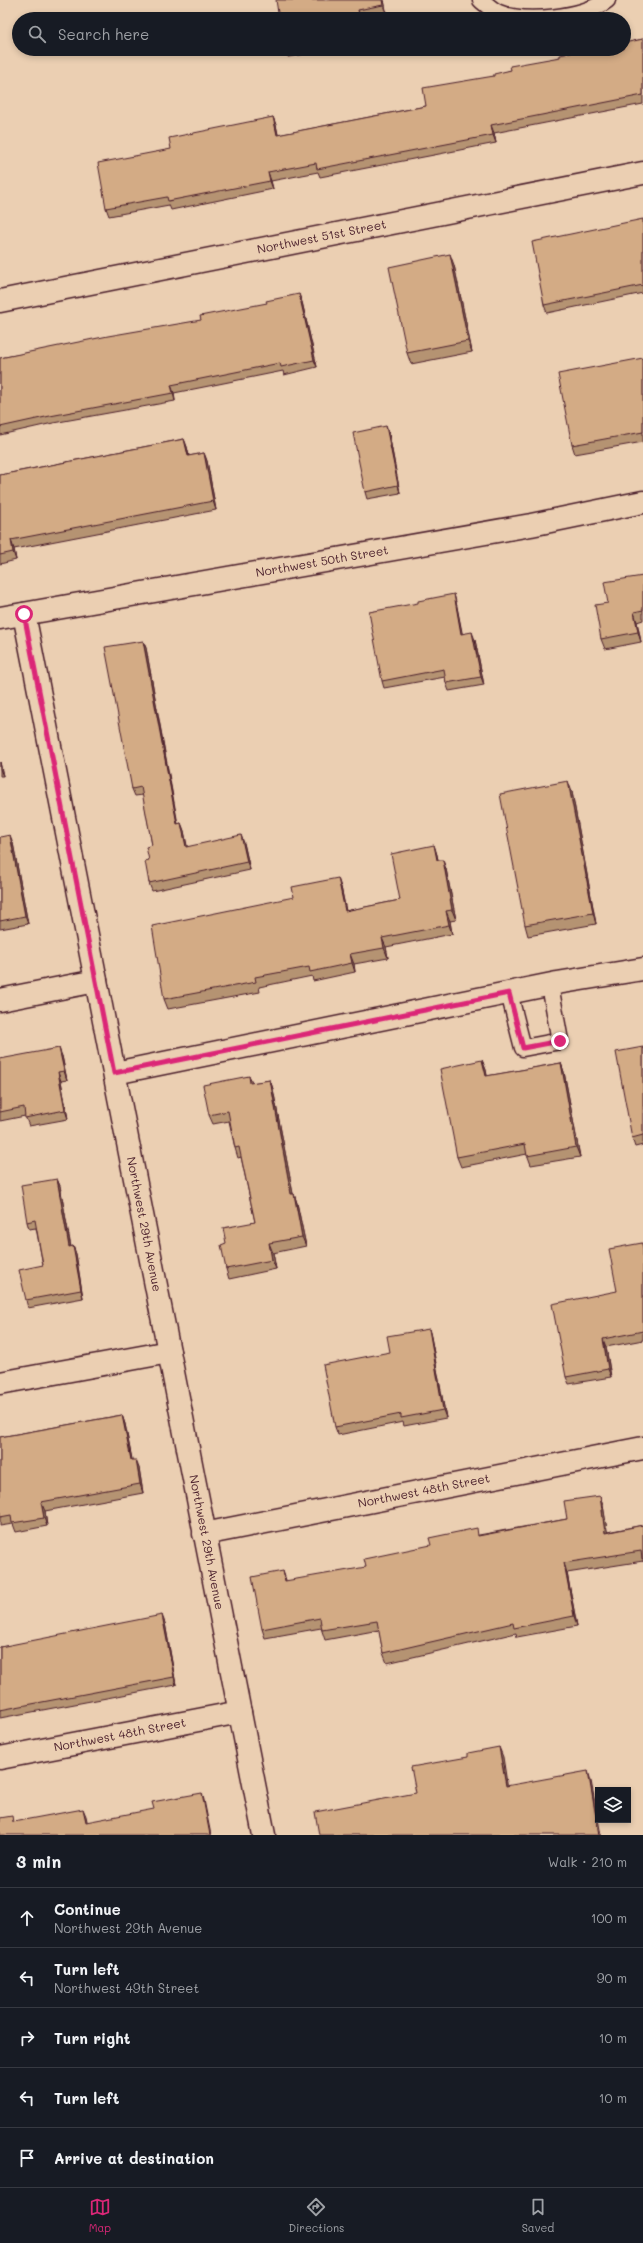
<!DOCTYPE html>
<html lang="en">
<head>
<meta charset="utf-8">
<style>
  :root { --surface:#171b24; --page:#242831; --text:#f1f3f6; --muted:#9ea1a6; --line:#363941; --accent:#db2777 }
  body { margin:0; font-family:Mali,sans-serif; background:var(--page); color:var(--text) }
  .controls { position:absolute; right:12px; bottom:12px; display:grid; overflow:hidden; border-radius:0px; box-shadow:0 2px 6px #0003 }
  .controls button { width:36px; height:36px; display:grid; place-items:center; padding:0; border:0; border-bottom:1px solid var(--line); background:var(--surface); color:var(--text); font:20px sans-serif }
  .stop { position:absolute; width:12px; height:12px; margin:-9px; border:3px solid #db2777; border-radius:50%; background:#fff }
  .stop.end { background:#db2777; border-color:#fff; box-shadow:0 1px 4px #0008 }
  .list { margin:0; padding:0; list-style:none }
  h2 { display:flex; justify-content:space-between; align-items:center; height:52px; margin:0; padding:0 16px; font-size:17px }
  h2 small { font-size:13px; font-weight:400; color:var(--muted) }
  .list li { display:grid; grid-template-columns:26px 1fr auto; gap:12px; align-items:center; box-sizing:border-box; height:60px; padding:0 16px; border-top:1px solid var(--line) }
  .list b { display:block; font-size:15px; white-space:nowrap }
  .list p { margin:0; font-size:13px; white-space:nowrap; color:var(--muted) }
  .list em { font-size:13px; font-style:normal; color:var(--muted) }
  .icon { flex:none; width:22px; height:22px; fill:none; stroke:currentColor; stroke-width:2; stroke-linecap:round; stroke-linejoin:round }
  .map { position:relative; flex:none; width:643px; height:1835px; overflow:hidden }
  .search { position:absolute; background:var(--surface); box-shadow:0 2px 6px #0003; left:12px; right:12px; top:12px; height:44px; display:flex; align-items:center; gap:10px; box-sizing:border-box; padding:0 14px; border-radius:22px; color:var(--muted); font-size:15px }
  .sheet { height:352px; background:var(--surface) }
  nav { display:flex; justify-content:space-around; align-items:center; box-sizing:border-box; height:56px; border-top:1px solid var(--line); background:var(--surface); font-size:11px; color:var(--muted) }
  nav a { display:grid; justify-items:center; gap:2px }
  nav .on { color:var(--accent) }
  .map>svg:first-child { display:block }
  .lines { fill:none; stroke-linecap:round; stroke-linejoin:round }
  .service-casing { stroke:#4a1f2b; stroke-width:19 }
  .minor-casing { stroke:#4a1f2b; stroke-width:25 }
  .service { stroke:#ebcfb2; stroke-width:16 }
  .minor { stroke:#ebcfb2; stroke-width:22 }
  .wall { fill:#b59372; stroke:#4a1f2b }
  .shaded-wall { fill:#94785d; stroke:#4a1f2b }
  .building { fill:#d3ab85; stroke:#4a1f2b }
  .route { stroke:#db2777; stroke-width:5 }
  .labels { text-anchor:middle; stroke-width:3; stroke-linejoin:round; paint-order:stroke }
  .street-label { font-size:12px; fill:#4a1f2b; stroke:#ebcfb2 }
</style>
</head>
<body>
<div class="map">
<svg width="643" height="1835" viewBox="0 0 643 1835">
  <rect width="100%" height="100%" fill="#ebcfb2"/>
  <filter id="ink" filterUnits="userSpaceOnUse"><feTurbulence type="fractalNoise" baseFrequency=".025" numOctaves="2"/><feDisplacementMap in="SourceGraphic" scale="8" xChannelSelector="R" yChannelSelector="G"/><feConvolveMatrix kernelMatrix="1 2 1 2 8 2 1 2 1" color-interpolation-filters="sRGB"/></filter>
  <g filter="url(#ink)">
    <g class="lines">
      <defs>
        <g id="service">
          <path d="M481 0C486 4 493 11 499 13 525 24 584 18 607 0"/>
          <polyline points="509,993 523,1048 560,1041 550,985"/>
        </g>
        <g id="minor">
          <path id="s1" d="M0 301 643 173"/>
          <path id="s2" d="M24 614 264 1835"/>
          <path id="s3" d="M0 618 531 525 643 502"/>
          <polyline points="0,1000 96,981"/>
          <polyline points="115,1073 557,983 643,969"/>
          <polyline points="0,1383 169,1352"/>
          <path id="s4" d="M204 1534 643 1448"/>
          <path id="s5" d="M0 1758 240 1712"/>
        </g>
      </defs>
      <use href="#service" class="service-casing"/>
      <use href="#minor" class="minor-casing"/>
      <use href="#service" class="service"/>
      <use href="#minor" class="minor"/>
    </g>
    <g class="wall">
      <polygon points="384,0 387,16 369,19 279,19"/>
      <polygon points="643,39 643,104 494,133 496,143 320,177 318,172 271,181 273,189 171,210 169,205 109,216 106,208 171,149 273,117 276,125 278,135 426,106 494,76 511,70 560,57"/>
      <polygon points="285,49 335,49 288,57"/>
      <polygon points="643,219 643,293 547,313 544,305"/>
      <polygon points="454,265 472,352 411,364 407,353"/>
      <polygon points="302,302 317,367 284,375 283,371 174,393 175,401 53,423 0,435 0,358"/>
      <polygon points="643,358 643,442 575,454 572,445"/>
      <polygon points="389,434 400,493 367,499 365,492"/>
      <polygon points="184,439 187,447 189,456 204,453 207,461 216,510 14,549 16,560 0,564 0,475"/>
      <polygon points="643,576 643,620 637,622 641,642 605,649 601,639 608,603"/>
      <polygon points="456,602 462,634 475,640 484,685 449,691 446,683 445,677 384,688 382,681"/>
      <polygon points="143,641 146,648 178,824 181,823 184,831 187,847 244,843 250,870 152,891 149,883 149,860 152,845 143,795 135,796 132,789"/>
      <polygon points="0,762 3,776 0,776"/>
      <polygon points="572,792 596,924 528,936 525,925"/>
      <polygon points="0,837 13,843 28,924 0,929"/>
      <polygon points="434,845 437,855 438,860 446,869 456,920 450,921 452,934 386,947 388,958 354,964 355,972 313,981 312,976 259,987 260,992 168,1009 164,999 341,887 346,911 400,900"/>
      <polygon points="643,1047 643,1145 635,1147 632,1138"/>
      <polygon points="62,1056 67,1080 61,1081 68,1119 29,1126 25,1116 0,1121 0,1059"/>
      <polygon points="482,1060 486,1070 487,1076 561,1063 564,1072 580,1157 531,1165 527,1154 461,1167 457,1157"/>
      <polygon points="249,1076 252,1083 270,1080 273,1089 293,1194 294,1194 297,1203 306,1246 273,1253 276,1269 229,1279 226,1269 226,1243 255,1222 241,1157 238,1158 235,1148 229,1121 213,1124 209,1115"/>
      <polygon points="57,1179 60,1186 71,1247 73,1246 76,1254 83,1298 28,1308 26,1300 43,1265 36,1228 29,1229 27,1222"/>
      <polygon points="642,1243 643,1246 643,1340 606,1347 611,1377 569,1384 566,1377 617,1291"/>
      <polygon points="429,1329 431,1337 446,1418 404,1426 403,1422 338,1435 335,1427 390,1352"/>
      <polygon points="122,1415 125,1424 132,1460 139,1468 143,1493 45,1511 47,1526 16,1532 13,1524 0,1526 0,1437"/>
      <polygon points="600,1496 603,1505 607,1532 643,1525 643,1562 643,1561 567,1573 577,1626 517,1637 516,1633 387,1663 383,1653 379,1630 325,1640 321,1628 265,1638 262,1629 366,1567 479,1535 567,1519"/>
      <polygon points="165,1623 176,1685 0,1718 0,1647"/>
    </g>
    <g class="shaded-wall">
      <polygon points="382,0 384,0 387,16 383,5"/>
      <polygon points="358,10 361,19 360,19"/>
      <polygon points="273,117 276,125 280,143 277,135"/>
      <polygon points="491,125 494,133 496,143 493,135"/>
      <polygon points="268,172 271,181 273,189 270,181"/>
      <polygon points="450,254 454,265 472,352 468,341"/>
      <polygon points="299,294 302,302 317,367 314,360"/>
      <polygon points="171,385 174,393 175,401"/>
      <polygon points="386,426 389,434 400,493 398,485"/>
      <polygon points="184,439 187,447 191,465 188,456"/>
      <polygon points="204,453 207,461 216,510 213,501"/>
      <polygon points="11,540 14,549 16,560 13,552"/>
      <polygon points="454,594 456,602 464,642 461,634"/>
      <polygon points="634,612 637,622 641,642 638,632"/>
      <polygon points="472,632 475,640 484,685 481,677"/>
      <polygon points="143,641 146,648 179,832 177,824"/>
      <polygon points="0,762 3,776 0,769"/>
      <polygon points="568,781 572,792 596,924 593,913"/>
      <polygon points="181,823 184,831 189,855 186,847"/>
      <polygon points="10,835 13,843 28,924 25,916"/>
      <polygon points="241,835 244,843 250,870 247,862"/>
      <polygon points="434,845 437,855 440,870 437,860"/>
      <polygon points="443,860 446,869 456,920 452,910"/>
      <polygon points="338,878 341,887 348,921 345,911"/>
      <polygon points="446,911 450,921 452,934 449,925"/>
      <polygon points="382,938 386,947 388,958 384,948"/>
      <polygon points="350,954 354,964 355,972 352,963"/>
      <polygon points="59,1048 62,1056 67,1080 64,1071"/>
      <polygon points="482,1060 486,1070 489,1086 486,1076"/>
      <polygon points="561,1063 564,1072 580,1157 576,1147"/>
      <polygon points="58,1072 61,1081 68,1119 65,1110"/>
      <polygon points="270,1080 273,1089 295,1204 291,1194"/>
      <polygon points="57,1179 60,1186 72,1255 69,1247"/>
      <polygon points="294,1194 297,1203 306,1246 302,1237"/>
      <polygon points="269,1243 273,1253 276,1269 272,1260"/>
      <polygon points="73,1246 76,1254 83,1298 81,1290"/>
      <polygon points="429,1329 431,1337 446,1418 443,1410"/>
      <polygon points="603,1339 606,1347 611,1377 608,1369"/>
      <polygon points="122,1415 125,1424 134,1469 131,1460"/>
      <polygon points="136,1460 139,1468 143,1493 140,1484"/>
      <polygon points="600,1496 603,1505 609,1542 605,1533"/>
      <polygon points="41,1502 45,1511 47,1526 44,1518"/>
      <polygon points="564,1563 567,1573 577,1626 574,1616"/>
      <polygon points="283,1571 286,1580 288,1591 285,1581"/>
      <polygon points="162,1615 165,1623 176,1685 174,1677"/>
      <polygon points="499,1747 503,1757 509,1796 506,1786"/>
      <polygon points="588,1771 591,1781 601,1835 599,1835"/>
      <polygon points="202,1793 204,1800 211,1835 210,1835"/>
      <polygon points="83,1809 86,1816 89,1830 86,1822"/>
    </g>
    <g class="building">
      <polygon points="276,0 382,0 383,5 358,10 360,19 279,19"/>
      <polygon points="643,39 643,95 491,125 493,135 317,169 316,163 268,172 270,181 168,201 167,197 106,208 98,163 171,149 169,138 273,117 277,135 426,106 423,88 494,76 494,74 511,70 510,66 560,57 560,55 590,49 624,49 624,43"/>
      <polygon points="643,219 643,285 544,305 532,242"/>
      <polygon points="450,254 468,341 407,353 389,267"/>
      <polygon points="299,294 314,360 281,367 280,363 171,385 173,393 50,416 0,427 0,358 108,336 201,320 200,316 267,303 266,301"/>
      <polygon points="643,358 643,432 572,445 558,374"/>
      <polygon points="386,426 398,485 365,492 353,433"/>
      <polygon points="184,439 188,456 204,453 213,501 11,540 13,552 0,555 0,475"/>
      <polygon points="643,576 643,610 634,612 638,632 601,639 595,605 608,603 604,582"/>
      <polygon points="454,594 461,634 472,632 481,677 446,683 444,669 382,681 369,612 418,603 418,601"/>
      <polygon points="143,641 177,824 181,823 186,847 241,835 247,862 149,883 145,861 149,860 146,847 152,845 141,787 132,789 105,647"/>
      <polygon points="568,781 593,913 525,925 500,794"/>
      <polygon points="10,835 25,916 0,921 0,837"/>
      <polygon points="434,845 437,860 443,860 452,910 446,911 449,925 382,938 384,948 350,954 352,963 310,972 309,967 255,977 256,982 164,999 152,926 294,897 292,887 338,878 345,911 400,900 391,854"/>
      <polygon points="643,1047 643,1135 632,1138 616,1052"/>
      <polygon points="59,1048 64,1071 58,1072 65,1110 25,1118 24,1107 0,1112 0,1059"/>
      <polygon points="482,1060 486,1076 561,1063 576,1147 527,1156 525,1144 457,1157 440,1069"/>
      <polygon points="249,1076 250,1083 270,1080 291,1194 294,1194 302,1237 269,1243 272,1260 226,1269 221,1245 226,1243 223,1228 255,1222 239,1147 235,1148 228,1111 209,1115 203,1085"/>
      <polygon points="57,1179 69,1247 73,1246 81,1290 26,1300 19,1270 43,1265 35,1220 27,1222 21,1185"/>
      <polygon points="642,1243 643,1250 643,1331 603,1339 608,1369 566,1377 552,1304 617,1291 609,1249"/>
      <polygon points="429,1329 443,1410 401,1418 401,1414 335,1427 323,1365 390,1352 387,1336"/>
      <polygon points="122,1415 131,1460 136,1460 140,1484 41,1502 44,1518 12,1523 11,1515 0,1517 0,1437"/>
      <polygon points="600,1496 605,1533 643,1525 643,1558 642,1559 641,1551 564,1563 574,1616 514,1628 513,1623 383,1653 377,1621 322,1630 320,1618 262,1629 252,1577 283,1571 285,1581 366,1567 364,1559 431,1545 429,1538 477,1528 478,1536 567,1519 564,1501"/>
      <polygon points="162,1615 174,1677 0,1710 0,1647"/>
      <polygon points="499,1747 506,1786 588,1771 599,1835 319,1835 315,1812 416,1793 411,1767 468,1757 468,1753"/>
      <polygon points="202,1793 210,1835 0,1835 0,1818 12,1816 13,1822 83,1809 86,1822 154,1809 152,1802"/>
    </g>
  </g>
  <g class="lines" filter="url(#ink)">
    <polyline class="route" points="24,614 114,1073 509,993 523,1048 560,1041"/>
  </g>
  <g class="labels">
    <g class="street-label">
      <text dy="4" stroke="none"><textPath href="#s1" startOffset="328">Northwest 51st Street</textPath></text>
      <text dy="4" stroke="none"><textPath href="#s3" startOffset="327">Northwest 50th Street</textPath></text>
      <text dy="4" stroke="none"><textPath href="#s2" startOffset="622">Northwest 29th Avenue</textPath></text>
      <text dy="4" stroke="none"><textPath href="#s4" startOffset="224">Northwest 48th Street</textPath></text>
      <text dy="4" stroke="none"><textPath href="#s2" startOffset="946">Northwest 29th Avenue</textPath></text>
      <text dy="4" stroke="none"><textPath href="#s5" startOffset="122">Northwest 48th Street</textPath></text>
    </g>
  </g>
</svg>
<div class="controls">
<button><svg class="icon" aria-label="layers" viewBox="0 0 24 24"><path d="M12 4l9 5-9 5-9-5zM3 14l9 5 9-5"/></svg></button>
</div>
<div class="stop" style="left:24px;top:614px"></div>
<div class="stop end" style="left:560px;top:1041px"></div>
<div class="search"><svg class="icon" aria-label="search" viewBox="0 0 24 24"><circle cx="10" cy="10" r="6"/><path d="M15 15l6 6"/></svg>Search here</div>
</div>
<section class="sheet">
<h2>3 min<small>Walk · 210 m</small></h2>
<ul class="list">
<li><svg class="icon" aria-label="ahead" viewBox="0 0 24 24"><path d="M12 20V5M6 11l6-6 6 6"/></svg><div><b>Continue</b><p>Northwest 29th Avenue</p></div><em>100 m</em></li>
<li><svg class="icon" aria-label="left" viewBox="0 0 24 24"><path d="M17 20v-9H6M10 6l-5 5 5 5"/></svg><div><b>Turn left</b><p>Northwest 49th Street</p></div><em>90 m</em></li>
<li><svg class="icon" aria-label="right" viewBox="0 0 24 24"><path d="M7 20v-9h11M14 6l5 5-5 5"/></svg><div><b>Turn right</b></div><em>10 m</em></li>
<li><svg class="icon" aria-label="left" viewBox="0 0 24 24"><path d="M17 20v-9H6M10 6l-5 5 5 5"/></svg><div><b>Turn left</b></div><em>10 m</em></li>
<li><svg class="icon" aria-label="arrive" viewBox="0 0 24 24"><path d="M6 21V4h12l-3 4 3 4H6"/></svg><div><b>Arrive at destination</b></div></li>
</ul>
</section>
<nav>
<a class="on"><svg class="icon" aria-label="map" viewBox="0 0 24 24"><path d="M3 6l6-2 6 2 6-2v14l-6 2-6-2-6 2zM9 4v14M15 6v14"/></svg>Map</a>
<a><svg class="icon" aria-label="directions" viewBox="0 0 24 24"><path d="M12 3l9 9-9 9-9-9zM9 14v-3h6M13 9l2 2-2 2"/></svg>Directions</a>
<a><svg class="icon" aria-label="saved" viewBox="0 0 24 24"><path d="M7 4h10v16l-5-4-5 4z"/></svg>Saved</a>
</nav>
</body>
</html>
